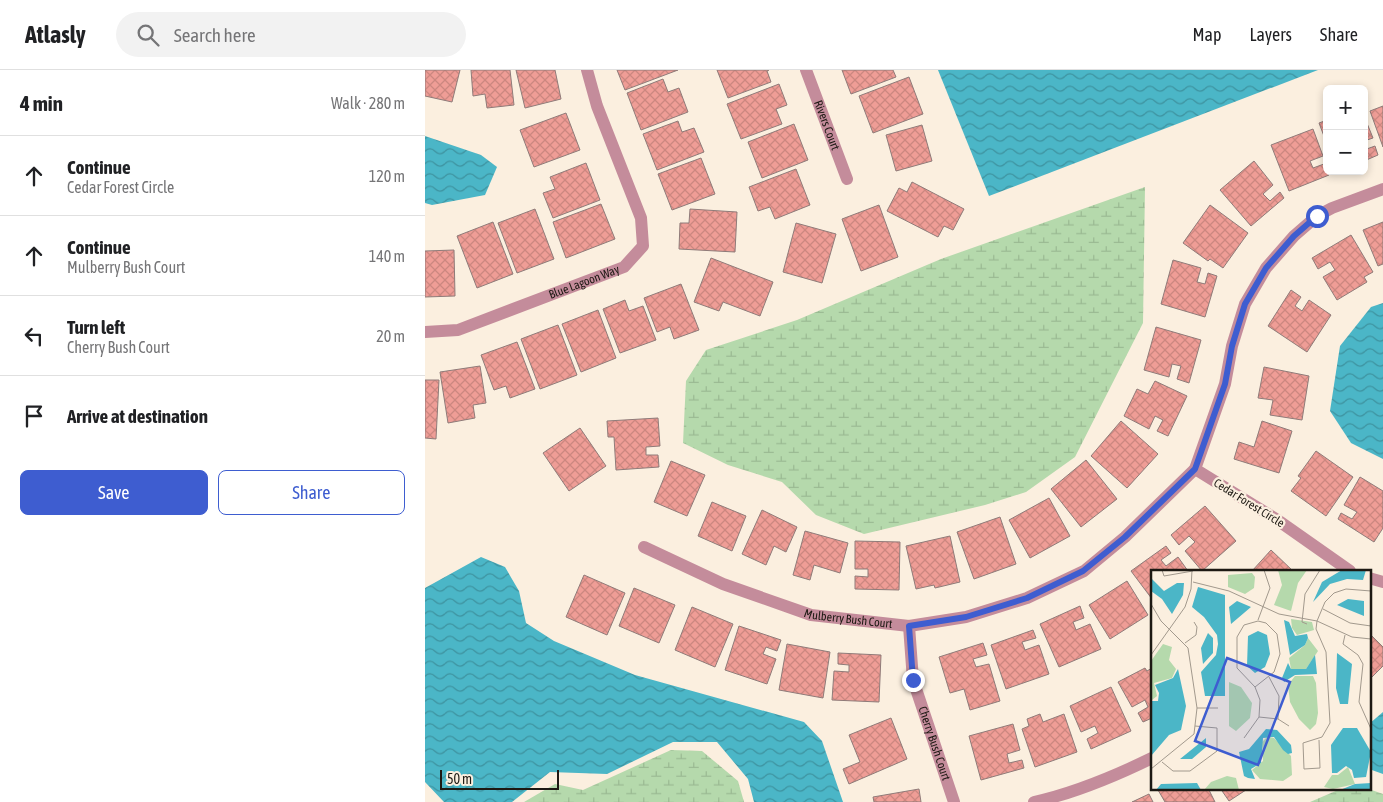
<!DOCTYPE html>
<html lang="en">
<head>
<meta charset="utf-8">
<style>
  :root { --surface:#fff; --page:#f2f2f2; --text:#202124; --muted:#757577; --line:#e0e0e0; --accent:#3e5dd0 }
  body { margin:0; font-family:"Asap Condensed",sans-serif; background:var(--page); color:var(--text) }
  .controls { position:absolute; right:15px; top:15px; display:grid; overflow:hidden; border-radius:8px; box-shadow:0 2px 8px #0003 }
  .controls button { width:45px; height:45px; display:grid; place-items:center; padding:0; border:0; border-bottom:1px solid var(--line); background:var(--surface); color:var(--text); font:25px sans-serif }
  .scale { position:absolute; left:15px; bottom:12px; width:119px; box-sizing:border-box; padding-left:5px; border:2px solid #1d1913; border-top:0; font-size:14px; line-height:18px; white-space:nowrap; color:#1d1913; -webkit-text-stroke:4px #fbefdf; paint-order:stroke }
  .stop { position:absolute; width:15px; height:15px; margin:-11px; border:4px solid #3e5dd0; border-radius:50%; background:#fff }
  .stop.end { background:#3e5dd0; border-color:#fff; box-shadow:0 1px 5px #0008 }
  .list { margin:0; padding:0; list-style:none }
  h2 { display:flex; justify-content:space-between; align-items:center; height:65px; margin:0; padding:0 20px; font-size:21px }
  h2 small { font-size:16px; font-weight:400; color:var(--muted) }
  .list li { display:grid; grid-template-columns:32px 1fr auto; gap:15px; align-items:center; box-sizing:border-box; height:80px; padding:0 20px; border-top:1px solid var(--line) }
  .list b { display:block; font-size:19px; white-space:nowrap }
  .list p { margin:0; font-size:16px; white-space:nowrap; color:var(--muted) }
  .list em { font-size:16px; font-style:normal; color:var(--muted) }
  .actions { display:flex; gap:10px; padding:15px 20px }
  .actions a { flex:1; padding:11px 0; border:1px solid var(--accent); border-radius:8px; text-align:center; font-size:18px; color:var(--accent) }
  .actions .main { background:var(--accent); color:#fff }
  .icon { flex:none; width:28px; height:28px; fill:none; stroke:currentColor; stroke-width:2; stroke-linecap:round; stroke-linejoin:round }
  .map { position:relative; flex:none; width:958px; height:732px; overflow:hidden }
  header { display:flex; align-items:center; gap:30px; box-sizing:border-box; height:70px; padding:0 25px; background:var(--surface); border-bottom:1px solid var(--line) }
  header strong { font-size:24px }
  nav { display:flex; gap:28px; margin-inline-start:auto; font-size:18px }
  .search { width:350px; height:45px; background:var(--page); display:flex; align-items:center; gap:12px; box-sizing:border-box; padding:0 18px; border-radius:28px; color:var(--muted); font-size:19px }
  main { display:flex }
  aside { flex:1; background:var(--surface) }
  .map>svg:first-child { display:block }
  .wetland { fill:url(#wetland-marsh) }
  .water { fill:url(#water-waves) }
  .building { fill:url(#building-cross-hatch); stroke:#8f7b79 }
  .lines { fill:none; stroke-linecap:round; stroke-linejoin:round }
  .minor { stroke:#c48c9b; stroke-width:12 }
  .route { stroke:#3e5dd0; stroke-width:6 }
  .labels { text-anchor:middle; stroke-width:4.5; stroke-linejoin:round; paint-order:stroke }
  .street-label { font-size:12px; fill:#1d1913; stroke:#fbefdf }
  .inset-road { fill:none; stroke:#a2998d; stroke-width:1 }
  .view { fill:#3e5dd0; fill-opacity:0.15; stroke:#3e5dd0; stroke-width:2.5 }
  .inset-edge { fill:none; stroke:#1d1913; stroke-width:2.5 }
</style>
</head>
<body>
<header>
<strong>Atlasly</strong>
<div class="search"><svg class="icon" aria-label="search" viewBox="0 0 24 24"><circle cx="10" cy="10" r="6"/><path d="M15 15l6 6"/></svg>Search here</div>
<nav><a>Map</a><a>Layers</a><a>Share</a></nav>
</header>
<main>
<aside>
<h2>4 min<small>Walk · 280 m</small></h2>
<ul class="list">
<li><svg class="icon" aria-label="ahead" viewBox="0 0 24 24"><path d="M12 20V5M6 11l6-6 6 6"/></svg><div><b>Continue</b><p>Cedar Forest Circle</p></div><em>120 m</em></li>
<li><svg class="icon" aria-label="ahead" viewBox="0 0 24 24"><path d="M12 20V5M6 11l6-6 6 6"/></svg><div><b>Continue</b><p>Mulberry Bush Court</p></div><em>140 m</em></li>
<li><svg class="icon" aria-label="left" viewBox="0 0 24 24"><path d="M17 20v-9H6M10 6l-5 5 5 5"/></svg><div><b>Turn left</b><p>Cherry Bush Court</p></div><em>20 m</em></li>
<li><svg class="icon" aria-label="arrive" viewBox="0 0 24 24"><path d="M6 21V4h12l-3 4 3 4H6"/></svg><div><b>Arrive at destination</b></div></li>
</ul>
<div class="actions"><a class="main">Save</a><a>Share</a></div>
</aside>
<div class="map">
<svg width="958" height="732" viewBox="0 0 958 732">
  <defs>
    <pattern id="wetland-marsh" width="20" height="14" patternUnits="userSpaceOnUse" patternTransform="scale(1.25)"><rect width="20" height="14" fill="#b5d9ac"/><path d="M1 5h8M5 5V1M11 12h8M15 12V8" fill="none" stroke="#9bba93"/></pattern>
    <pattern id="water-waves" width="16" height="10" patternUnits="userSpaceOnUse" patternTransform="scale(1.25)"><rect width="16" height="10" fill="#4bb6c7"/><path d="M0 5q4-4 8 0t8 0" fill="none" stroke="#3e93a0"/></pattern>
    <pattern id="building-cross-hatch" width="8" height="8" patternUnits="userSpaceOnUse" patternTransform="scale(1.25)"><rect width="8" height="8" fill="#ef9d96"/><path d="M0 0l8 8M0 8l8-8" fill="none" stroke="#cc8780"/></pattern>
  </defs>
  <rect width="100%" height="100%" fill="#fbefdf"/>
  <g class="wetland">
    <polygon points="720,117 718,253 650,387 601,422 560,435 439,464 391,445 357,412 303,395 258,373 261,311 281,280 372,250 516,189"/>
    <polygon points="246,680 277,681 313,711 319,732 99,732 130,714 158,720"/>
    <polygon points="941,718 958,724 958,732 885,732 913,720"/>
  </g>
  <g class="water">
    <polygon points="513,0 893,0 564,126"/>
    <polygon points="0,66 56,85 72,97 60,125 7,135 0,133"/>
    <polygon points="958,233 958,389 926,373 905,341 915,276 946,237"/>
    <polygon points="56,487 80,497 94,521 101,553 129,571 210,605 379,652 397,671 418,732 329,732 323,709 292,672 248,672 182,704 125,702 87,732 19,732 0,712 0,518"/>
    <polygon points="958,642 958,704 944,699 944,654"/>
  </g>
  <g class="building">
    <polygon points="0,0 35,0 27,32 0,26"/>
    <polygon points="46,0 85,0 89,35 62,38 60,24 48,26"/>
    <polygon points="91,0 130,0 136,29 100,38"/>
    <polygon points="192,0 253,0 200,20"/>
    <polygon points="292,0 344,0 342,1 346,12 303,28"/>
    <polygon points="417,0 468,0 471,7 426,24"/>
    <polygon points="484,7 498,44 448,63 434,26"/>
    <polygon points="238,9 243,22 254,18 263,42 216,60 202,23"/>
    <polygon points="354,14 362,35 351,39 357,54 316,69 302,34"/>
    <polygon points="958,36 958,77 945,41"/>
    <polygon points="141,43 155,80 109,97 95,60"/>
    <polygon points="939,46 948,68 939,71"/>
    <polygon points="902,50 902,74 894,53"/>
    <polygon points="253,51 257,62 269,58 279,82 232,100 218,64"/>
    <polygon points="369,54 383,90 337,108 323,72"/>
    <polygon points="497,55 507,91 471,101 461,65"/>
    <polygon points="888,59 898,86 885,91 888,98 899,94 904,105 864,121 846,75"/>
    <polygon points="950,76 953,85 939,91 939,80"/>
    <polygon points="276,88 290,124 247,140 233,104"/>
    <polygon points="829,91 848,115 838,124 845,131 855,122 859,128 826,156 795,120"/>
    <polygon points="161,93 175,130 128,148 118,123 130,119 125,107"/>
    <polygon points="371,99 385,135 350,149 345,137 333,141 324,117"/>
    <polygon points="487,112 539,139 528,160 519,156 513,167 462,141 474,118 482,122"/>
    <polygon points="176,134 190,169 141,188 128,152"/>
    <polygon points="454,135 473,187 436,201 417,149"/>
    <polygon points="785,135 823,163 798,198 785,189 783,191 758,173"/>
    <polygon points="110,139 129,189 92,203 73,153"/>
    <polygon points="265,139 312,142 310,182 254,179 255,153 264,153"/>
    <polygon points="68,152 88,204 52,218 32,166"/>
    <polygon points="958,152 958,194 953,196 938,160"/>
    <polygon points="371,153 411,164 397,213 358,202"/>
    <polygon points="926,165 948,202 939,207 942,212 912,230 898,207 910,200 905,192 893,199 887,188"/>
    <polygon points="29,180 30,226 0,227 0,181"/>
    <polygon points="286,188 348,212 335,246 298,232 294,241 269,232"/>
    <polygon points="748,190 776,198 772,212 780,214 783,203 792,206 780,247 736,234"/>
    <polygon points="256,214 274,260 249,269 245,257 232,262 219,228"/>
    <polygon points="866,220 876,227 870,236 877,241 884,230 906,245 882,282 843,256"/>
    <polygon points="200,230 204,241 218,236 231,270 195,283 178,239"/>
    <polygon points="173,240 191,288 156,302 137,254"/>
    <polygon points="133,255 152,305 115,319 96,269"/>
    <polygon points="731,257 776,270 764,313 752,309 756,296 747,294 744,307 719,300"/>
    <polygon points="92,272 110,319 85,328 81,316 69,320 56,285"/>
    <polygon points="55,296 61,333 48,335 50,348 23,353 15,302"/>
    <polygon points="839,297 884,306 877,350 845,345 848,330 833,328"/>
    <polygon points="0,310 14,310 11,369 0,368"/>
    <polygon points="730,311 762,326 743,366 732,361 738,350 730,346 724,359 699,346 712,319 723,324"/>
    <polygon points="233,348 235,376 221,377 221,385 233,385 234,397 191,400 189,367 183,367 182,351"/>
    <polygon points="696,351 733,384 702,418 666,386"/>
    <polygon points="837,351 867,361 854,403 809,389 814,372 829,377"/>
    <polygon points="155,358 181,396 144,421 118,383"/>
    <polygon points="891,381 928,407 901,446 866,421 876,408 873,406"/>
    <polygon points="661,390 692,429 656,457 626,419"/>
    <polygon points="246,391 280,405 262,446 229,432"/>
    <polygon points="935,407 958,421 958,458 949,472 913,449 916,443 927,449 932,442 919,435"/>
    <polygon points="624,428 645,466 605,488 584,450"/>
    <polygon points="287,432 321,446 307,481 273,466"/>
    <polygon points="780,436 811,471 777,501 760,481 770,472 764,466 754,475 746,465"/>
    <polygon points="337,440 372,457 361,482 349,476 341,495 317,484"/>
    <polygon points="575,447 591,494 549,509 532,462"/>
    <polygon points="380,461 423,473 415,503 389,495 385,510 368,505"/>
    <polygon points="525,466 535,512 510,518 509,515 491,519 481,476"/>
    <polygon points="430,471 475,472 474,520 430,519 430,506 443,507 443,499 430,499"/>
    <polygon points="741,476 746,483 736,490 741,496 753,487 763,501 727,501 727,529 706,501"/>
    <polygon points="846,480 868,501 827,501"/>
    <polygon points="159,505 200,523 182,565 141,547"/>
    <polygon points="702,511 723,545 685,569 664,535"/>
    <polygon points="209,518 250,535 234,573 194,556"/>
    <polygon points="655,536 659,548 648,552 651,560 665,554 676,579 634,597 615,554"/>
    <polygon points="267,537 308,554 290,597 250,580"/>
    <polygon points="314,556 356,570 352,581 341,577 338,584 351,589 342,614 300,600"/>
    <polygon points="608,560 611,568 597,572 600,580 614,575 624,604 581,619 566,575"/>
    <polygon points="944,563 958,577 958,596 944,610"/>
    <polygon points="558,573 562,585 548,589 551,597 564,594 575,631 545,640 539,619 525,623 514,587"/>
    <polygon points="362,574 405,582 398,628 354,620"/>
    <polygon points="413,583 456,585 454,632 407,630 409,601 424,602 424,595 413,594"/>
    <polygon points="720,598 722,601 727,598 727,648 718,652 713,643 723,637 720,630 707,637 693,612"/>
    <polygon points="686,617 706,661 666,679 662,669 673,663 670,656 656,662 645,636"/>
    <polygon points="615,644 618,652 639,644 652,682 610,697 597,659 604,656 602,649"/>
    <polygon points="466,648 482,689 424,714 418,699 435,692 424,665"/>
    <polygon points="588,654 595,680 582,684 584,693 597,690 599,698 556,710 544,666"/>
    <polygon points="736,718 783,718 790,732 740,732 733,720"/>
    <polygon points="795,718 824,718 804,731"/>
    <polygon points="494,719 496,732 449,732 448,727"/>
    <polygon points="724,724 728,732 707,732"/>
  </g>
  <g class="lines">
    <g class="minor">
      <path id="s1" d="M381 0 422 109"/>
      <path id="s2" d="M0 262 33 260 199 197 218 176 216 148 172 36 162 0"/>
      <path id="s3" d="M219 477 298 514 386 545 484 556 541 547 602 528 659 501 700 467 770 399"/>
      <polyline points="925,501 851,449 770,399 800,314 807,276 820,234 841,198 869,166 892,146 907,138 958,119"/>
      <polyline points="944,508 958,512"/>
      <path id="s4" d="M484 556 488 610 529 732"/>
      <path d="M609 732C650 723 688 707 727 688"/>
    </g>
  </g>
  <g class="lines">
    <polyline class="route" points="488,610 484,556 541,547 602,528 658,501 700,467 770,399 800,314 807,276 820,234 841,198 869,166 892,146"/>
  </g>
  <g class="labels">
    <g class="street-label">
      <text dy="4" stroke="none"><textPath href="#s1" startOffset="59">Rivers Court</textPath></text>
      <text dy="4" stroke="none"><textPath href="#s2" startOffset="168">Blue Lagoon Way</textPath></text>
      <text transform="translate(824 433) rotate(32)" y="4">Cedar Forest Circle</text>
      <text dy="4" stroke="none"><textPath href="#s3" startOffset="218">Mulberry Bush Court</textPath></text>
      <text dy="4" stroke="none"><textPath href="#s4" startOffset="121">Cherry Bush Court</textPath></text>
    </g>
  </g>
  <g transform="translate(726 500)">
    <rect width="220" height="220" fill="#fbefdf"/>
    <path d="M127 0H156L147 13 140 41 123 35 131 15ZM101 3 104 7 103 18 94 24 77 17V5ZM157 68 167 81 155 99H140L138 88 154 75ZM12 74 21 77 18 90 25 99 21 108 3 113 6 126 1 130 0 91ZM144 106H162L165 113 167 143 165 154 159 160 148 149 139 132 137 115ZM78 112 90 117 101 133 99 148 85 161 78 156ZM116 167 123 168 140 186 141 205 132 211 109 209 101 200 112 191 111 172ZM197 197 204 214 182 219 173 217 181 205H187ZM76 206 85 208 88 220H53L60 212Z" fill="#b5d9ac"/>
    <path d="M140 49 161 52 163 60 146 65 141 58Z" fill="#b5d9ac"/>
    <path d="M191 0H215L212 10 196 9 179 14 162 32 171 12ZM0 8 13 21 26 13H33L32 25 21 44 11 29 0 21ZM47 17 74 25V126H54L50 102 65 85 67 74 66 65 53 47 41 37ZM197 29 213 31V46L186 35ZM86 31 100 37 80 54 78 37ZM133 50 138 52 144 66 156 64 157 68 154 75 139 85ZM107 61 116 65 119 84 114 97 104 103 96 96 97 66ZM57 63 62 68V83L52 94 50 78ZM186 83 201 94 197 134H189L185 118ZM164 85 166 104 144 105 133 112 131 108 137 93 140 99H155ZM27 99 35 136 30 160 18 165 0 186V131H7L8 123 4 115 22 108ZM192 158H206L220 182 215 207 203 208 201 200 195 196 186 203H181L180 175ZM115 159 126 160 140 175 141 183 137 184 132 180 123 167 112 168 110 193 100 199 104 209 97 208 93 206 88 182 98 179ZM55 168V177L41 189H29ZM46 213 50 220H5L10 214ZM220 213V220H189L204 214Z" fill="#4bb6c7"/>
    <path class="inset-road" d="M11 0 13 6 42 1M42 12 78 21 128 44 166 51 201 67 220 69M0 34 10 51 37 78 46 138 43 164 0 199M172 39 199 53 220 56M107 50 119 18 113 0M107 51 115 53 126 64 129 84 123 102 104 117 86 98V67L93 55ZM156 54 151 52 154 24 169 0M194 65 192 74 207 85 212 94 208 132 220 159M34 73 45 65 46 57 43 52M0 85 34 37 40 19 41 0M118 107 128 126 127 149M46 138H67M108 147 127 149 138 156M93 168 108 147 109 130 104 117M168 170 169 198 153 199 152 173 171 167 179 153 175 82 165 59 166 51 174 32 183 23 195 19 220 21M11 192 22 201H39L66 181V158L44 156"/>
    <path class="view" d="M76 88 139 112 107 195 44 171Z"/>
    <rect width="220" height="220" class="inset-edge"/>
  </g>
</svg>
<div class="controls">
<button>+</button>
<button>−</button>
</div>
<div class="scale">50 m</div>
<div class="stop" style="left:892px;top:146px"></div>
<div class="stop end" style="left:488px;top:610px"></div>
</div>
</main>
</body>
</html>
